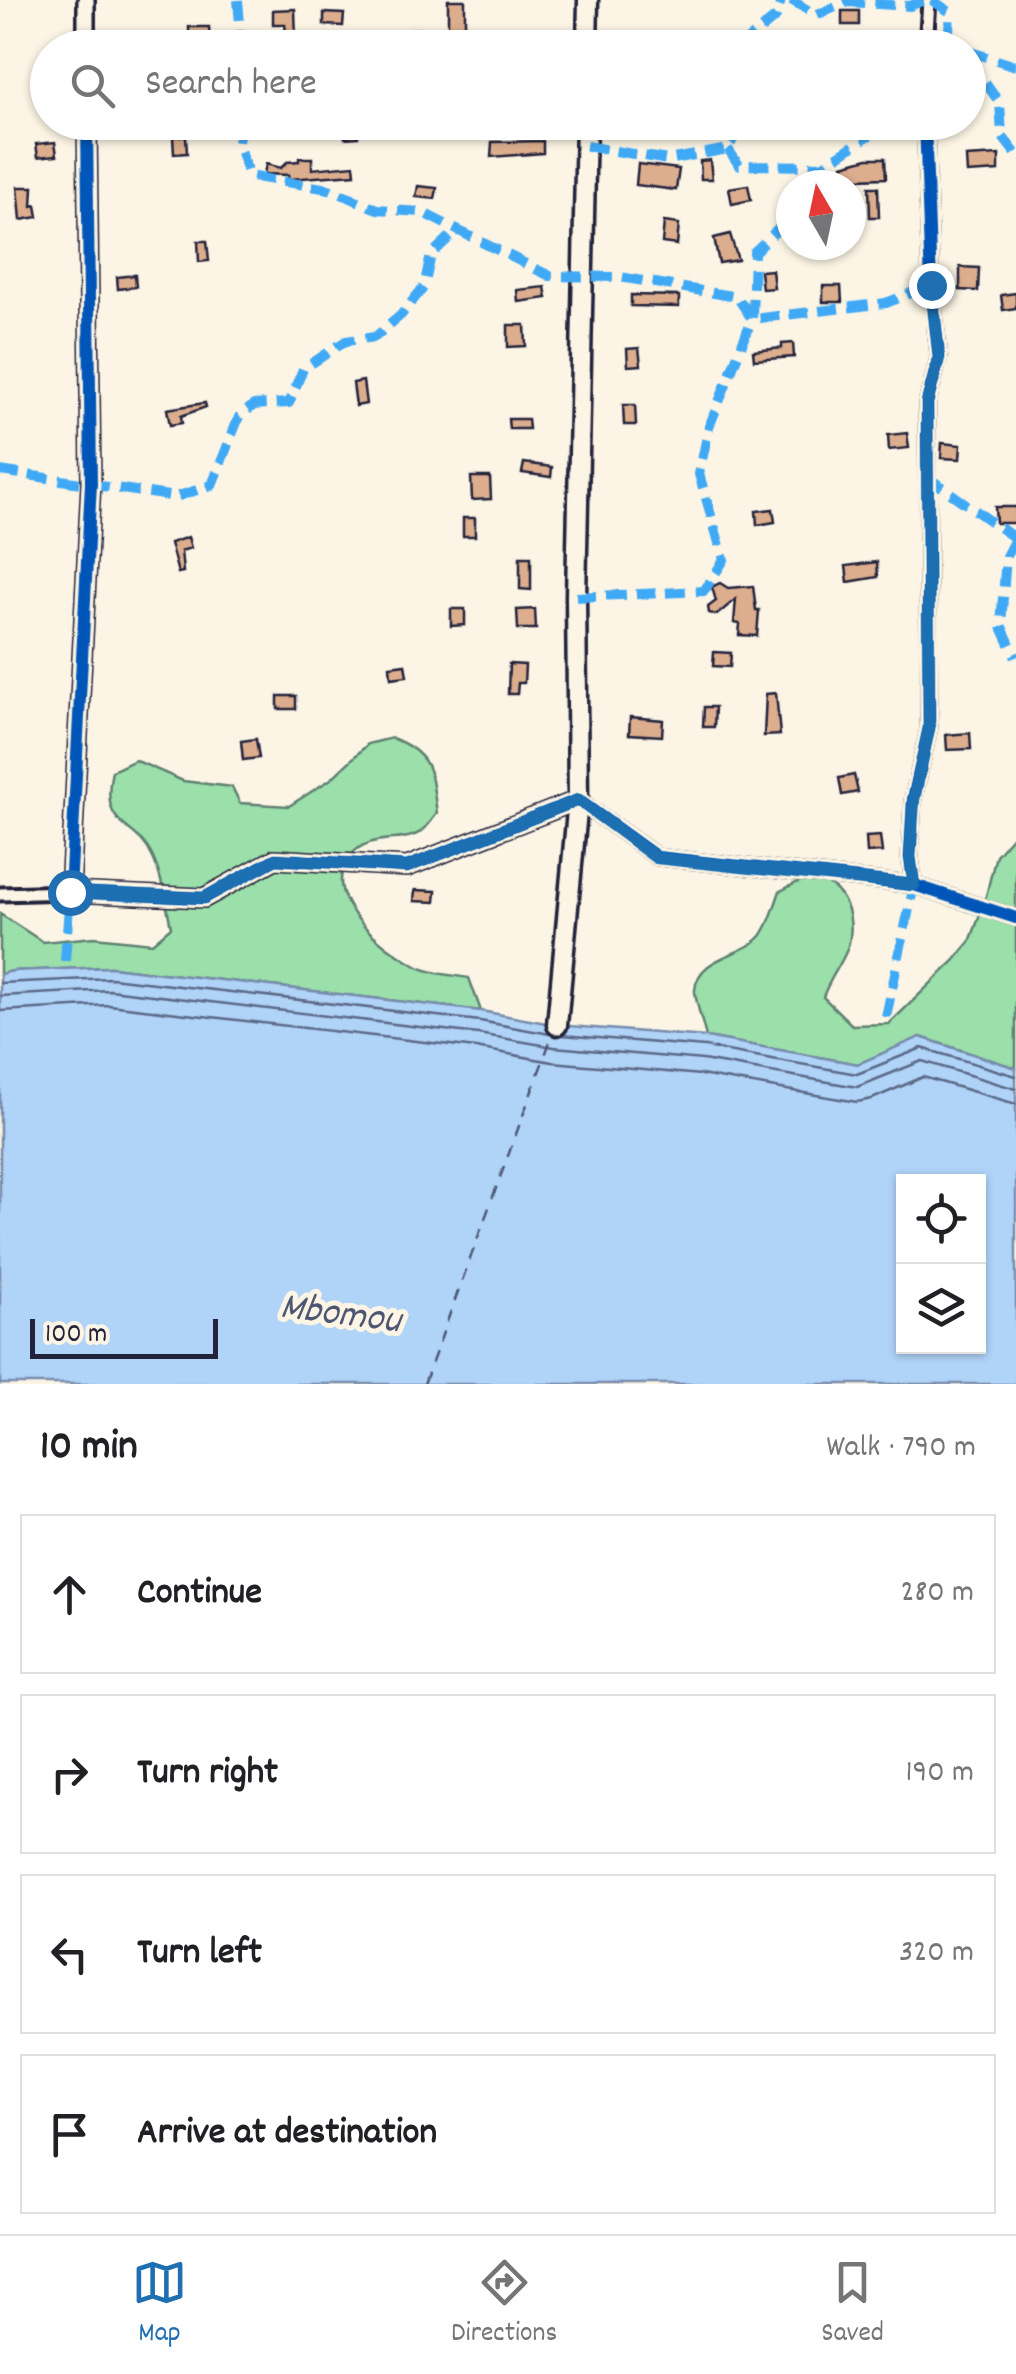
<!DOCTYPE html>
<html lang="en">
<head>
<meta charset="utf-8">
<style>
  :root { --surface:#fff; --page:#f2f2f2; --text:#202124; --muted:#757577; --line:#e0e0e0; --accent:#1f6fb2 }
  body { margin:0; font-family:Dekko,sans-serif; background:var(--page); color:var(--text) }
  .controls { position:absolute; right:30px; bottom:30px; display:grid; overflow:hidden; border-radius:0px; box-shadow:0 2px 8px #0004 }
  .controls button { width:90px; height:90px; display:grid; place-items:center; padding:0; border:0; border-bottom:2px solid var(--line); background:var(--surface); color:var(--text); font:50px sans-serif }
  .compass { position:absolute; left:776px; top:170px; width:90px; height:90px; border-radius:50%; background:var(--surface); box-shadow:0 2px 8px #0004; rotate:351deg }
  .scale { position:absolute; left:30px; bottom:25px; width:188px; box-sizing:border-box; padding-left:10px; border:5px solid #22223b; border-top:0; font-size:28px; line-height:35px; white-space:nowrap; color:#22223b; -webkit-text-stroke:8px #fcf5e5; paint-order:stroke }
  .stop { position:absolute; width:30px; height:30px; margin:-22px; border:8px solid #1f6fb2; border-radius:50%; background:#fff }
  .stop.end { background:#1f6fb2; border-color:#fff; box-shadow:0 2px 10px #0008 }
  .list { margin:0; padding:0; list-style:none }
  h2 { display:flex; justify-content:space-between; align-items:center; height:130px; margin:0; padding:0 40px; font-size:42px }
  h2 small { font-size:32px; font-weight:400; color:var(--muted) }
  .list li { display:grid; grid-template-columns:65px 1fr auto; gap:30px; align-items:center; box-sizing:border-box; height:160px; margin:0 20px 20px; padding:0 20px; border:2px solid var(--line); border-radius:0px }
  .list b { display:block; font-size:38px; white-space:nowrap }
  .list em { font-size:32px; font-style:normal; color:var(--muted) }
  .icon { flex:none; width:55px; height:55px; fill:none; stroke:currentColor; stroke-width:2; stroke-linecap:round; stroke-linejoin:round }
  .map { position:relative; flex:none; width:1016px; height:1384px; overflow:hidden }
  .search { position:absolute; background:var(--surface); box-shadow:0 2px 8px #0004; left:30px; right:30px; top:30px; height:110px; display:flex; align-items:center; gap:25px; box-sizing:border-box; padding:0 35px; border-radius:55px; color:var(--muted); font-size:38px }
  .sheet { height:850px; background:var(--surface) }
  nav { display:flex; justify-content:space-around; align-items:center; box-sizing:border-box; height:140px; border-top:2px solid var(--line); background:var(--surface); font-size:28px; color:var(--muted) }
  nav a { display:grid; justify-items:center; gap:5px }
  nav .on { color:var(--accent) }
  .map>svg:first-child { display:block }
  .green { fill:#9bdfaa; stroke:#5e8072; stroke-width:2.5 }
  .water { fill:#b0d3f8; stroke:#778cac; stroke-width:2.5; fill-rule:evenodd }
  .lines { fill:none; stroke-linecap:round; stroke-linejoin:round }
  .shore { stroke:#5b6987; stroke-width:2.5 }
  .ferry { stroke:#4d5774; stroke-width:2.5; stroke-dasharray:12 10; stroke-linecap:butt }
  .building { fill:#dcae8e; stroke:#22223b; stroke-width:2.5 }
  .street-casing { stroke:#22223b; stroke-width:19 }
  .secondary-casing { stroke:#22223b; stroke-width:22 }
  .primary-casing { stroke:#22223b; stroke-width:25 }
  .street { stroke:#fcf5e5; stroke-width:11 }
  .secondary { stroke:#fcf5e5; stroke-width:15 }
  .primary { stroke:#fcf5e5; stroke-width:18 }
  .quiet { stroke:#3fa9f5; stroke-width:10; stroke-dasharray:20 10; stroke-linecap:butt }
  .cycleway-casing { stroke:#fcf5e5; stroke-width:19 }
  .cycleway { stroke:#0057b8; stroke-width:12 }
  .route { stroke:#1f6fb2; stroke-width:12 }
  .labels { text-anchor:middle; stroke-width:10; stroke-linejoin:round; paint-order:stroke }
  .water-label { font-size:40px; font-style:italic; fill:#4d5774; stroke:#fcf5e5 }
</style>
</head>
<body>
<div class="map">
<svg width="1016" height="1384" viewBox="0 0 1016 1384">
  <rect width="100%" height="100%" fill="#fcf5e5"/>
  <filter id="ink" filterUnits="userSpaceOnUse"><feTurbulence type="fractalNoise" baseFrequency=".01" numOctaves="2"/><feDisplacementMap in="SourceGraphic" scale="20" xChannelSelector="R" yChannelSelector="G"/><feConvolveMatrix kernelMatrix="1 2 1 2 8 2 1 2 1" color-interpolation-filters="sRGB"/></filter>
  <g filter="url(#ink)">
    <g class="green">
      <path d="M392 738C433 754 431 773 437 813 433 819 427 827 422 831 403 845 371 832 351 855 316 896 383 948 416 966 431 974 453 975 469 978L481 1011 111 967 13 971 0 974V914L43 942 94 937 152 943 171 927C166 904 163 880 153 858 136 819 99 832 112 771L135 760 183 781 232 787 240 803 289 806 331 779 368 744Z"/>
      <path d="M1016 832V1068L921 1037 858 1064 706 1037C704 1028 694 996 695 990 698 955 743 957 761 936 770 925 775 904 780 891 789 887 801 879 810 879 847 881 859 925 845 954 837 971 830 978 823 997L852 1025 889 1024 954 961 970 942 984 904 996 855Z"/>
    </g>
    <path class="water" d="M111 967 481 1011 557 1025 706 1037 858 1064 920 1037 1016 1068V1384H0V974L13 971ZM904 1182H978V1346H904Z"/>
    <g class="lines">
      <g class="shore">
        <polyline points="0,983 111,978 480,1021 550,1034"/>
        <polyline points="0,996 110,990 478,1034 554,1047 703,1060 857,1087 922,1061 1016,1089"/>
        <polyline points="0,1011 109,1005 476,1048 552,1062 701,1075 857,1102 872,1099 923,1077 1016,1104"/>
        <polyline points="562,1035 705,1047 857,1074 922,1048 1016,1076"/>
      </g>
      <polyline class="ferry" points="424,1384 554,1031"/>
    </g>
    <g class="building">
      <polygon points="448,0 465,0 465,29 481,30 480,43 462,42 462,48 411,48 411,29 448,29"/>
      <polygon points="295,9 296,40 287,41 285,24 273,24 273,10"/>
      <rect x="842" y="11" width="17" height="14"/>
      <polygon points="324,13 344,14 343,26 324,25"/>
      <polygon points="189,27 209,27 210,43 189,44"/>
      <polygon points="344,122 358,122 358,137 345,138"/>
      <polygon points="186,136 187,153 174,154 173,137"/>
      <polygon points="543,141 543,153 491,157 492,142"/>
      <polygon points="55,142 57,155 38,157 36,144"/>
      <polygon points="999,155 999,171 967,173 966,157"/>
      <polygon points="299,158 312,158 312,169 354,165 355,174 289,179 288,175 264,174 266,164 281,168 287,162 299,161"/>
      <polygon points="868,158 885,158 886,178 857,179 858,183 846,185 843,165"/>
      <polygon points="710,160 712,179 701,179 700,161"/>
      <polygon points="638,164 679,169 676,190 636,185"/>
      <polygon points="748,185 751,200 732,204 729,188"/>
      <polygon points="418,186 437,188 435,199 416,197"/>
      <polygon points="18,187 33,187 32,206 36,205 38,217 21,220"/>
      <polygon points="869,187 878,187 879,217 870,217"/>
      <polygon points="664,222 679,224 677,245 662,243"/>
      <polygon points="730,234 738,260 719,263 714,238"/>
      <polygon points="198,241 207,241 209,261 199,262"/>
      <polygon points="960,267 979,268 978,291 960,290"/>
      <polygon points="772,270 774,288 762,289 760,271"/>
      <polygon points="135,275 136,287 118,289 117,277"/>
      <polygon points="823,286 841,286 842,302 823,302"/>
      <polygon points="545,287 547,298 518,302 517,290"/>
      <polygon points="1016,293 1016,308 1003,310 1001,295"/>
      <polygon points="631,295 679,296 679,307 631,306"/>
      <polygon points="508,325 525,325 526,346 508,347"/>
      <polygon points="793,343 794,357 754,360 753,351 782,348 782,344"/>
      <polygon points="639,348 641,365 628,366 627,349"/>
      <polygon points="363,381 366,404 356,406 353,383"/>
      <polygon points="205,403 206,407 181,416 182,423 170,425 167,409"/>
      <polygon points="623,405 635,405 636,425 624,425"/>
      <polygon points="508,419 528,419 529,429 509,429"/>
      <polygon points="907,433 909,448 889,450 888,435"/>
      <polygon points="942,443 961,445 960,459 941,458"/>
      <polygon points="524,463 552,467 551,477 522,473"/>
      <polygon points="471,477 490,477 491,499 472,500"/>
      <polygon points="995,507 1016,507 1016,523 996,523"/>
      <polygon points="773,509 775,522 757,525 756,511"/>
      <rect x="463" y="518" width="12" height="18"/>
      <polygon points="188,537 191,548 181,551 183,572 178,573 170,543"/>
      <polygon points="520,557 531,557 531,590 520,589"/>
      <polygon points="877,562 878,577 848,582 846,566"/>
      <polygon points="720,583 728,588 753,586 756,610 759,610 757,636 739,635 740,624 734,623 736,599 717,615 709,613 708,607 716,601 712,587"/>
      <polygon points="451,609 465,609 465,625 451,626"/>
      <polygon points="535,609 536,629 518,629 517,610"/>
      <polygon points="714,652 731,653 730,667 713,666"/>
      <polygon points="405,664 407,676 391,678 390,666"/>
      <polygon points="509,664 525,665 524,683 518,683 517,694 508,694"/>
      <polygon points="776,693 780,735 764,736 766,694"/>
      <rect x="278" y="696" width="18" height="13"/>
      <polygon points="704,707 715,707 714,727 703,727"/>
      <polygon points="630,717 663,720 662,736 629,734"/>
      <polygon points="970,733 971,749 947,750 946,735"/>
      <polygon points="256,739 259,758 243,760 241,741"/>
      <polygon points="854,775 858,792 842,795 839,778"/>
      <polygon points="880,836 882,852 867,853 866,837"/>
      <polygon points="415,890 436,891 435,902 414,901"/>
    </g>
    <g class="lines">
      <defs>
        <g id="street">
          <polyline points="926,48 929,0"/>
          <polyline points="578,800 657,857 914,885 1016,918"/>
          <polyline points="914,885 910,857 913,799 929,728 927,403 939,357 931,285 925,122"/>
          <polyline points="0,894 70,892"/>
        </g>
        <g id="secondary">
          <polyline points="86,0 86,48"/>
          <polyline points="87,122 91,483 70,892 204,898 275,859 407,867 578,800"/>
        </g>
        <g id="primary">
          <polyline points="587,48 588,0"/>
          <polyline points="557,1025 578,800 576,597 586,122"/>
        </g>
      </defs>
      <use href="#street" class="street-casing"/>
      <use href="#secondary" class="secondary-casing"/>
      <use href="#primary" class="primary-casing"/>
      <use href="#street" class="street"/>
      <use href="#secondary" class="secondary"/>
      <use href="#primary" class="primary"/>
      <g class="quiet">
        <polyline points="238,0 242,48"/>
        <polyline points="791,0 816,15 848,2 910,6 924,0"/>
        <polyline points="932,0 950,12 949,33 961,48"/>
        <polyline points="738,48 776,17 781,0"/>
        <polyline points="968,51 1016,66"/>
        <polyline points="968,58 1000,103 1002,136 1016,154"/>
        <polyline points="240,122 238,144 249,176 329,189 377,209 421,212 550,276 620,277 737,297 752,319 886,303 931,285"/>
        <polyline points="586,146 668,160 728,149 737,132 736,122"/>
        <polyline points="728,149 739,165 822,166 890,122"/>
        <polyline points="0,471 176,497 212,485 239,417 254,405 289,403 303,369 346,341 375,337 401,315 424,287 431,255 456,231"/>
        <polyline points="926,476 1016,539"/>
        <polyline points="1015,539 1006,556 1001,625 1016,657"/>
        <polyline points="576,597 704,591 724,560 699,474 709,427 752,319 754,252 791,217"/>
        <polyline points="65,961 70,892"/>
        <polyline points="886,1017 914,885"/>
      </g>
      <defs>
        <g id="cycleway">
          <polyline points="87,122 91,483 70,892 204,898 275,859 407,867 578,800 657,857 914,885 1016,918"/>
          <polyline points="914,885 910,857 913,799 929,728 927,403 939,357 931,285 925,122"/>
        </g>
      </defs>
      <use href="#cycleway" class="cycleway-casing"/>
      <use href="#cycleway" class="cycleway"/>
    </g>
  </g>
  <g class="lines" filter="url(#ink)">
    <polyline class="route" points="70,892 204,898 276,859 407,867 578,800 656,858 914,885 910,857 914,800 929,728 927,403 939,357 931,285"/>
  </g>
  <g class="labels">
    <g class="water-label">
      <text transform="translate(341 1310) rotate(7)" y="14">Mbomou</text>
    </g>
  </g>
</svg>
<div class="controls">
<button><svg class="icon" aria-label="locate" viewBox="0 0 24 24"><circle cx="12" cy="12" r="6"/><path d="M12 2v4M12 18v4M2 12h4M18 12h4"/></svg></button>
<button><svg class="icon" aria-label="layers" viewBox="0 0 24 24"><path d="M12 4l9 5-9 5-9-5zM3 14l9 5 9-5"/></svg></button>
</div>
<svg class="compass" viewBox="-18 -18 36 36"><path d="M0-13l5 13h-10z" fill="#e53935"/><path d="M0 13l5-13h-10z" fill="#757577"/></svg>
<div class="scale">100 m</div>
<div class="stop" style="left:70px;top:892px"></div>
<div class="stop end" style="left:931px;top:285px"></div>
<div class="search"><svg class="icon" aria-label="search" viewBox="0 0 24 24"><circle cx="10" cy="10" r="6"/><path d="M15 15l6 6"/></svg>Search here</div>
</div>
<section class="sheet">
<h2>10 min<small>Walk · 790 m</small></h2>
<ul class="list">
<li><svg class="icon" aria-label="ahead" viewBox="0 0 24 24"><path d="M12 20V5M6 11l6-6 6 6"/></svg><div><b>Continue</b></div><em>280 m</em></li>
<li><svg class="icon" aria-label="right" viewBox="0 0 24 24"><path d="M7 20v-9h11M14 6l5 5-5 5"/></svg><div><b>Turn right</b></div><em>190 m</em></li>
<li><svg class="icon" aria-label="left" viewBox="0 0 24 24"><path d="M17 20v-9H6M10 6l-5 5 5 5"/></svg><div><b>Turn left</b></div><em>320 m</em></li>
<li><svg class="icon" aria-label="arrive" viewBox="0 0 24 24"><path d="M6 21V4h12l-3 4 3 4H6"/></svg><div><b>Arrive at destination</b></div></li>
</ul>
</section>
<nav>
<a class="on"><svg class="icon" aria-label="map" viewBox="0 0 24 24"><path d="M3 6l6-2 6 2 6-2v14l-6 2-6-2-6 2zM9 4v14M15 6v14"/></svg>Map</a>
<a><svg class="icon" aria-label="directions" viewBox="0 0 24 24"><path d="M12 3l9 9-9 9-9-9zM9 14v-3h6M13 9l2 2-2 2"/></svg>Directions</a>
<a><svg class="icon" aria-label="saved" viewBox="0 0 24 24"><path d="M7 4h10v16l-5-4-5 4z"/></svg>Saved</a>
</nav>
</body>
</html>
